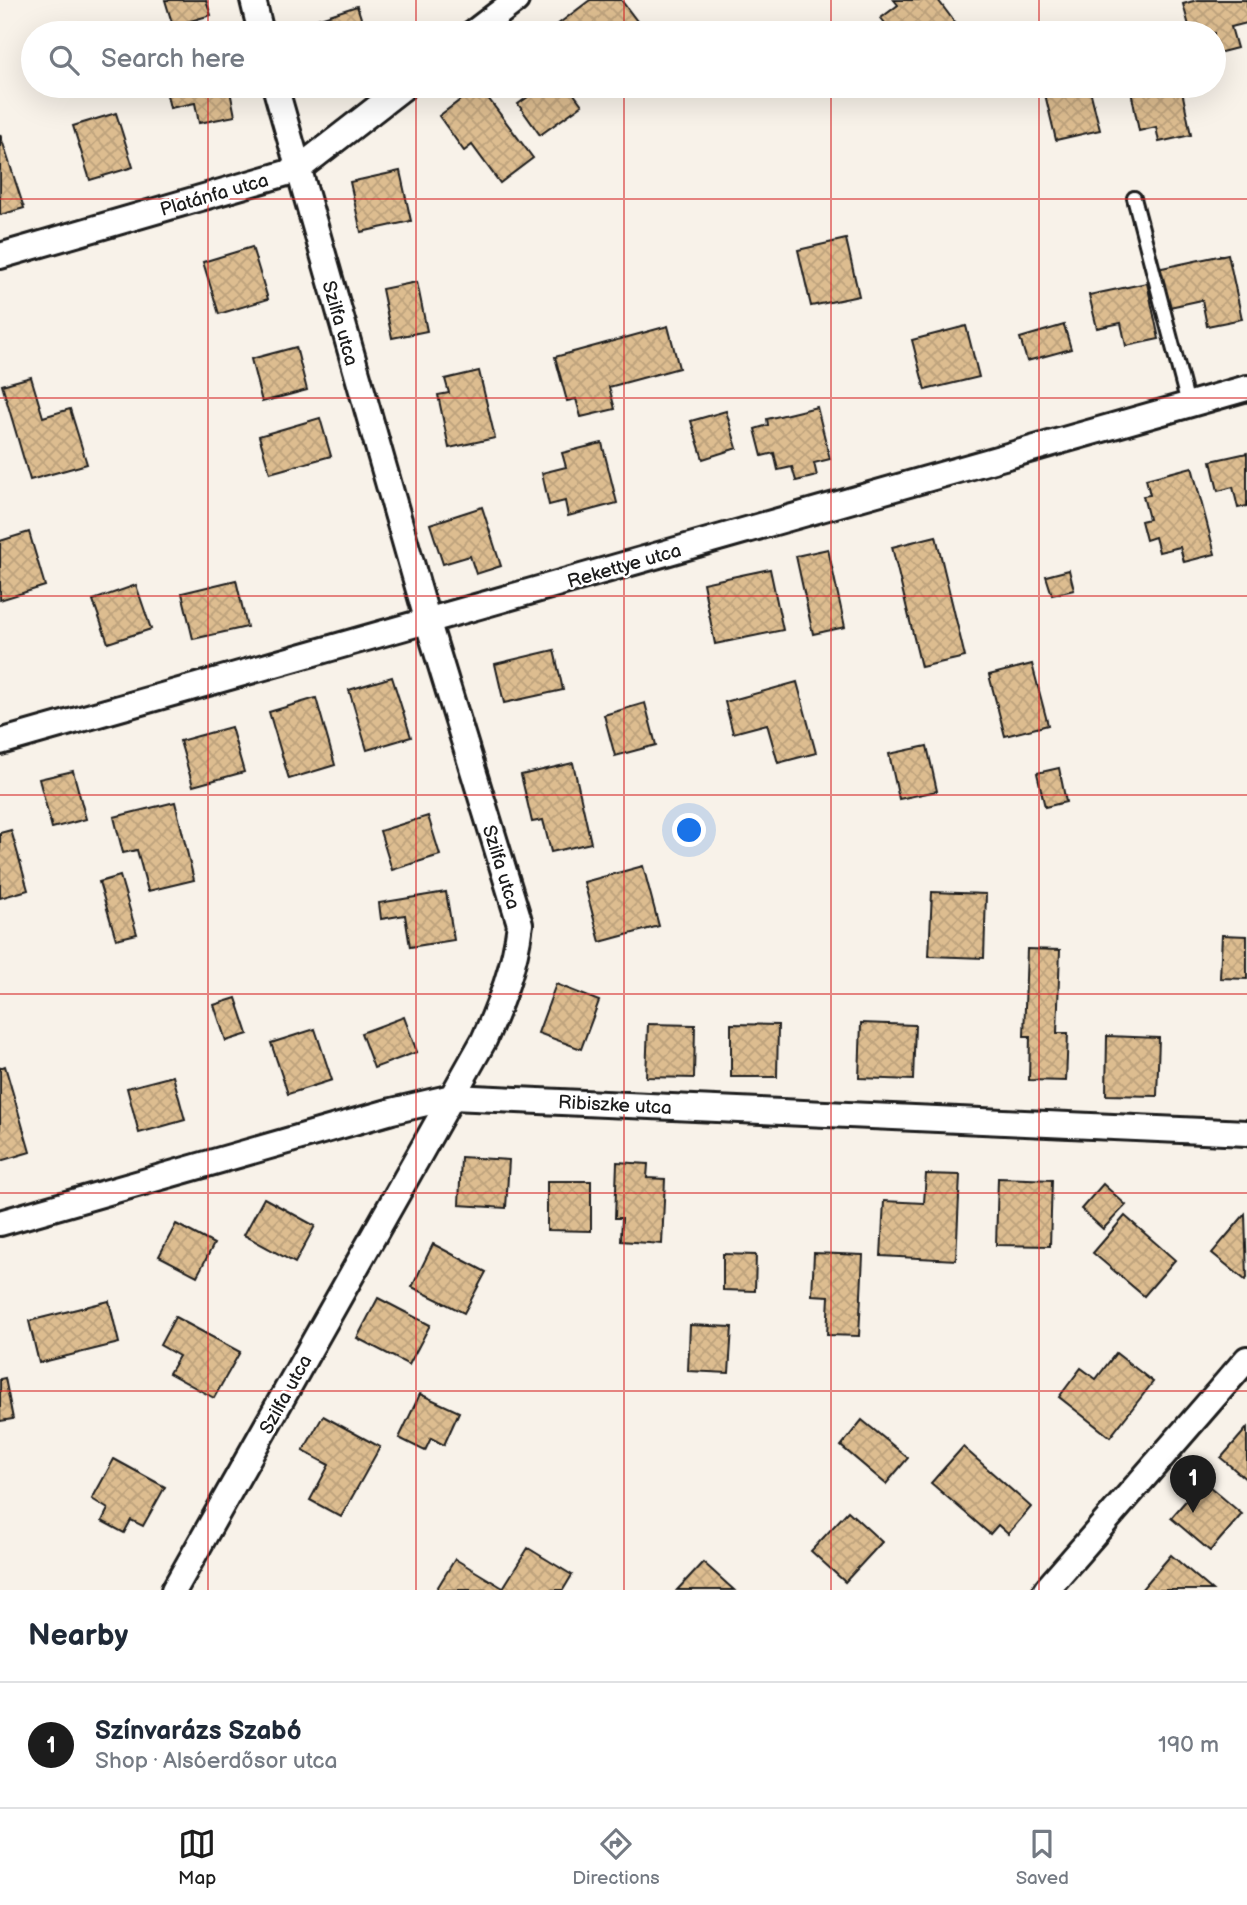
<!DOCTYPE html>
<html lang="en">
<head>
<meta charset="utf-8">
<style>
  :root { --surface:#fff; --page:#f2f2f3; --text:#1f2937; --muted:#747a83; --line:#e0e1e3; --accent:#1c1c1c }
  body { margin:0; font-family:"Balsamiq Sans",sans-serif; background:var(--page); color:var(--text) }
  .you { position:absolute; left:690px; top:831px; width:24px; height:24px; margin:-18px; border:5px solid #fff; border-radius:50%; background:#1a73e8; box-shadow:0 0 0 10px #1a73e833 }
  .badge { display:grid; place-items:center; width:46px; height:46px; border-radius:50%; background:var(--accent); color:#fff; font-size:23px; font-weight:700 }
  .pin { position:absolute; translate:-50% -58px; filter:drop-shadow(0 2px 4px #0008) }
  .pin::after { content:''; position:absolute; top:37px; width:24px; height:21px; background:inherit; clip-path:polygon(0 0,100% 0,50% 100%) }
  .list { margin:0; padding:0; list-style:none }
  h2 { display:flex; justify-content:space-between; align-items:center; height:91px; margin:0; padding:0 28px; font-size:30px }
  h2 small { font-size:23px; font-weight:400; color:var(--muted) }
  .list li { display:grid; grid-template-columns:46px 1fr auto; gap:21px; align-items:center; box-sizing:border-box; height:126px; padding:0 28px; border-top:2px solid var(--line) }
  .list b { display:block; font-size:26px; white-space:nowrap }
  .list p { margin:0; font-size:23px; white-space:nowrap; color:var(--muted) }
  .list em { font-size:23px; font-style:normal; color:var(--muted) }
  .icon { flex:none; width:38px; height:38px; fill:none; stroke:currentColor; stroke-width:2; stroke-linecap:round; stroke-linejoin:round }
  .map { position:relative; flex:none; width:1247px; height:1590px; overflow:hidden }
  .search { position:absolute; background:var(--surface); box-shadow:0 7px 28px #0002; left:21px; right:21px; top:21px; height:77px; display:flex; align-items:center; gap:18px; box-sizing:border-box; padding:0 24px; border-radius:38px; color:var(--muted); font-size:26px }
  .sheet { height:217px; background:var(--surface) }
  nav { display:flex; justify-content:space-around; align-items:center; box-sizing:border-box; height:98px; border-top:2px solid var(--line); background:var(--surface); font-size:19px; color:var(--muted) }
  nav a { display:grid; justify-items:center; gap:4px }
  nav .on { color:var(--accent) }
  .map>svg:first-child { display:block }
  .building { fill:url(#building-cross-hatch); stroke:#1c1c1c; stroke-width:2 }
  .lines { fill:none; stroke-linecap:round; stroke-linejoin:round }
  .lane-casing { stroke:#1c1c1c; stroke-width:18 }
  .street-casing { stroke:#1c1c1c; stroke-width:30 }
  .lane { stroke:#fff; stroke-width:12 }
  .street { stroke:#fff; stroke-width:24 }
  .grid { fill:none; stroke:#d62828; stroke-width:2; stroke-opacity:0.55 }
  .labels { text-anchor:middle; stroke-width:5; stroke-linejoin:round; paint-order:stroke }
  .street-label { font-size:19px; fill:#1c1c1c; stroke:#fff }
</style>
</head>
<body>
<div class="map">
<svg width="1247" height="1590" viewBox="0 0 1247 1590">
  <defs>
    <pattern id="building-cross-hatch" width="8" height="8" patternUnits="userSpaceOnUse" patternTransform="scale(1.75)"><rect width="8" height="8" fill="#ddbd90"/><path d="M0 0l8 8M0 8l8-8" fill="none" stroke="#bda27c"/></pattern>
  </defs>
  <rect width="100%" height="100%" fill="#f8f2e9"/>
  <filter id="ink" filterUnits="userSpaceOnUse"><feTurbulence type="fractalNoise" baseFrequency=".0143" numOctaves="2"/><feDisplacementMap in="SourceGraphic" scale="14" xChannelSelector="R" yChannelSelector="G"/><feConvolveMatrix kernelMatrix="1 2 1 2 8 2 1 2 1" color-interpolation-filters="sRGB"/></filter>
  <g filter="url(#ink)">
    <g class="building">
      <polygon points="165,0 206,0 211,15 173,26"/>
      <polygon points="590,0 621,0 646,33 563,33 557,25"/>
      <polygon points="894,0 938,0 962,32 893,33 881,18 898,5"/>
      <polygon points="1197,0 1247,0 1247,23 1231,27 1237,48 1214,54 1214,33 1191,33 1183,4"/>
      <polygon points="357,6 366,33 308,33 305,23"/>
      <polygon points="165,86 229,86 235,116 199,123 195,103 170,108"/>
      <polygon points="479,86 533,158 500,183 472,145 464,151 439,116"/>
      <polygon points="526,86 568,86 582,105 540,135 518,104 532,94"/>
      <polygon points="1043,86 1089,86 1100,130 1056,140"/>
      <polygon points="1140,86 1181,86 1191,135 1159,142 1156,127 1139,131 1131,91 1141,89"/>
      <polygon points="116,113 133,167 90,180 73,126"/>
      <polygon points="0,134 24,208 0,215"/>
      <polygon points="400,171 411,221 361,232 350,182"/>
      <polygon points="846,239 859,296 811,306 798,250"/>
      <polygon points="252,247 268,299 219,314 203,262"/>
      <polygon points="1228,254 1242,319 1207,326 1202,300 1165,308 1157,269"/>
      <polygon points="417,282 427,331 392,338 382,289"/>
      <polygon points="1147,283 1159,339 1126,346 1121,323 1097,328 1089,295"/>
      <polygon points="1064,325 1071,349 1027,361 1020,338"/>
      <polygon points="668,326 679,368 609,387 615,409 581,417 576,399 567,401 555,357"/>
      <polygon points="966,326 979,377 925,390 912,340"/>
      <polygon points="296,347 307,390 262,402 251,359"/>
      <polygon points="479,371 495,438 449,448 438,395 449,393 445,379"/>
      <polygon points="31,377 43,417 70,409 87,464 30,480 2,385"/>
      <polygon points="817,407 830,459 814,463 817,476 796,481 792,467 778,470 774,453 762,456 755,429 768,425 767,419"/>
      <polygon points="726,411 737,448 703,459 691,421"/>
      <polygon points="320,418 331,456 270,473 259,436"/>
      <polygon points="602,443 617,503 568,516 565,501 549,505 542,473 566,467 562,453"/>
      <polygon points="1247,453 1247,506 1238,508 1233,487 1218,491 1211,461"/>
      <polygon points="1192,467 1215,554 1184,562 1180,547 1159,552 1155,537 1146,540 1141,521 1149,519 1143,496 1150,495 1146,479"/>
      <polygon points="482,507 501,566 476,574 470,556 443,564 430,524"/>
      <polygon points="29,532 45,586 0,600 0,541"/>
      <polygon points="936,536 965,657 921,667 892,547"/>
      <polygon points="828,549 845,627 813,634 796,556"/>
      <polygon points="770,569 783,630 715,644 703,583"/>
      <polygon points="1069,570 1074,590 1052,595 1046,576"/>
      <polygon points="236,580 247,627 193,639 182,593"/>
      <polygon points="136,585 151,629 108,643 93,600"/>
      <polygon points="554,650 563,690 504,703 495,664"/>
      <polygon points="1032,664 1048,725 1005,736 989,675"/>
      <polygon points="392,677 411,737 367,750 349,690"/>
      <polygon points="797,682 816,753 778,763 767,724 733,733 725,702"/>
      <polygon points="316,698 335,765 289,779 269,712"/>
      <polygon points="645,703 656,745 615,756 604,715"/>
      <polygon points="231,727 244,772 193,786 180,741"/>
      <polygon points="927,746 937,791 899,799 889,754"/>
      <polygon points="573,763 591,843 551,852 543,820 532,822 521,775"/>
      <polygon points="1059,768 1066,802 1045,807 1037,773"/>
      <polygon points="73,771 86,819 52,828 39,779"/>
      <polygon points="175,802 194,880 148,891 137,850 123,853 114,817"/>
      <polygon points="428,816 440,855 392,870 380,831"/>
      <polygon points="11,830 28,890 0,898 0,833"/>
      <polygon points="643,866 659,926 600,942 584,882"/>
      <polygon points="120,876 137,934 116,939 99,882"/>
      <polygon points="446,892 454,940 410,947 405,915 381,919 379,903"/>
      <polygon points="932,892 986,894 984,958 929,956"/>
      <polygon points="1222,935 1247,936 1247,979 1220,978"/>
      <polygon points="1027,949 1060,950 1057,1033 1068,1033 1066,1081 1029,1080 1030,1036 1024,1036"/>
      <polygon points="556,984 599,1001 581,1049 538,1033"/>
      <polygon points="236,998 248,1034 226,1041 214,1005"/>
      <polygon points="404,1017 417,1052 374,1068 361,1033"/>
      <polygon points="861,1023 915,1025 913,1080 859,1078"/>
      <polygon points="648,1024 695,1025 694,1078 646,1077"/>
      <polygon points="731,1024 778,1025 777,1077 731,1077"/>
      <polygon points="315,1029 332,1080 288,1094 271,1043"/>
      <polygon points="1107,1036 1159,1038 1157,1096 1106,1095"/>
      <polygon points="5,1066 30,1152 0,1161 0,1068"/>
      <polygon points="173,1076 185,1120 139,1133 127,1088"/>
      <polygon points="461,1157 509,1160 506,1208 459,1205"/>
      <polygon points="617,1162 648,1164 647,1178 665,1179 662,1244 621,1241 622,1218 615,1218"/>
      <polygon points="926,1174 960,1175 956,1260 881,1256 884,1201 924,1203"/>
      <polygon points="998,1178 1052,1180 1050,1246 996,1245"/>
      <polygon points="547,1181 591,1181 591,1231 547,1230"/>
      <polygon points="1103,1184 1126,1205 1103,1229 1081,1209"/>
      <polygon points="264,1198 315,1226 295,1263 244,1235"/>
      <polygon points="1245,1214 1247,1278 1245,1280 1212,1253"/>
      <polygon points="1125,1216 1175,1260 1144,1296 1093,1253"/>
      <polygon points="176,1224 214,1244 197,1276 159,1256"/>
      <polygon points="433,1244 486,1272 464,1313 412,1287"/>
      <polygon points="814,1253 863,1255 859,1336 827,1335 829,1296 812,1295"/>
      <polygon points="723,1254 756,1255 755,1291 723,1290"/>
      <polygon points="378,1298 430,1325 409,1365 357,1338"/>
      <polygon points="109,1301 119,1343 39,1363 29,1321"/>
      <polygon points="175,1317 240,1352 214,1398 169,1373 179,1356 160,1345"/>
      <polygon points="690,1325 732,1327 729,1373 688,1371"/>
      <polygon points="1116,1353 1153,1382 1110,1437 1059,1397 1081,1368 1096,1379"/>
      <polygon points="5,1378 13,1419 0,1421 0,1379"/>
      <polygon points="420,1394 459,1412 444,1445 431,1438 425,1451 399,1438"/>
      <polygon points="323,1416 380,1447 341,1517 310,1500 329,1465 303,1451"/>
      <polygon points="862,1420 908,1458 886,1484 841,1446"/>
      <polygon points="1247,1428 1247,1480 1221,1458"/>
      <polygon points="963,1447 1031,1507 1008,1534 998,1525 990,1534 931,1483"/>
      <polygon points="114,1459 165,1487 143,1526 131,1520 124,1533 102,1521 108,1509 92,1499"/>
      <polygon points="1203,1481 1242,1514 1210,1551 1171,1518"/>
      <polygon points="848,1511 882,1542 845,1582 811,1551"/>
      <polygon points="528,1548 572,1575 563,1590 436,1590 455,1559 503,1588"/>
      <polygon points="1171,1555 1212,1590 1141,1590"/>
      <polygon points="703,1562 734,1590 677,1590"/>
    </g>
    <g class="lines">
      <defs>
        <polyline id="lane" points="1134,198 1188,404"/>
        <g id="street">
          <polyline points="253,0 261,33"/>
          <polyline points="473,33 516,0"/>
          <polyline points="0,256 297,170 405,86"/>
          <polyline points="0,742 1247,388"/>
          <polyline points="0,1223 392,1111 452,1097 1247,1133"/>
          <path d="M174 1590 484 1040C501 1002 515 966 520 924L432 636 275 86"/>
          <polyline points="1046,1590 1247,1359"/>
        </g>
      </defs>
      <use href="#lane" class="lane-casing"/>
      <use href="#street" class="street-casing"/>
      <use href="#lane" class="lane"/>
      <use href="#street" class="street"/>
    </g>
  </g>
  <path class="grid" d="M208 0V33M416 0V33M624 0V33M831 0V33M1039 0V33M208 86V1590M416 86V1590M624 86V1590M831 86V1590M1039 86V1590M0 199H1247M0 398H1247M0 596H1247M0 795H1247M0 994H1247M0 1193H1247M0 1391H1247"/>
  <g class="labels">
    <g class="street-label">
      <text transform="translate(214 194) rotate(-16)" y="7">Platánfa utca</text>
      <text transform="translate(341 323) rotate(74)" y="7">Szilfa utca</text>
      <text transform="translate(624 565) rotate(-16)" y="7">Rekettye utca</text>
      <text transform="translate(502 867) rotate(73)" y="7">Szilfa utca</text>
      <text transform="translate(615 1104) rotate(3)" y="7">Ribiszke utca</text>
      <text transform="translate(285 1394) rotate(-61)" y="7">Szilfa utca</text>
    </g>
  </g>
</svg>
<div class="you"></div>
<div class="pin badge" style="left:1193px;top:1513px">1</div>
<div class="search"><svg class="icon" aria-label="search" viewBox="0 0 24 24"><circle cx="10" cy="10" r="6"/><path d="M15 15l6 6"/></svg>Search here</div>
</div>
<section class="sheet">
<h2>Nearby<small></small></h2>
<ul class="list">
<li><span class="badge">1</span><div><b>Színvarázs Szabó</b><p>Shop · Alsóerdősor utca</p></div><em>190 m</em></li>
</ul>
</section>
<nav>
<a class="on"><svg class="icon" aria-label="map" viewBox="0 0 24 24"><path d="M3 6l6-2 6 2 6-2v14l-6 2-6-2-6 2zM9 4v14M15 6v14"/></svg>Map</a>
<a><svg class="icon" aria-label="directions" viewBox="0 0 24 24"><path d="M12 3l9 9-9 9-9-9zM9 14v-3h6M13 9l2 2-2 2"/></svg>Directions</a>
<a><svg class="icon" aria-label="saved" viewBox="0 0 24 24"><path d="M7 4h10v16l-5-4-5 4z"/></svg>Saved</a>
</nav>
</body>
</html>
